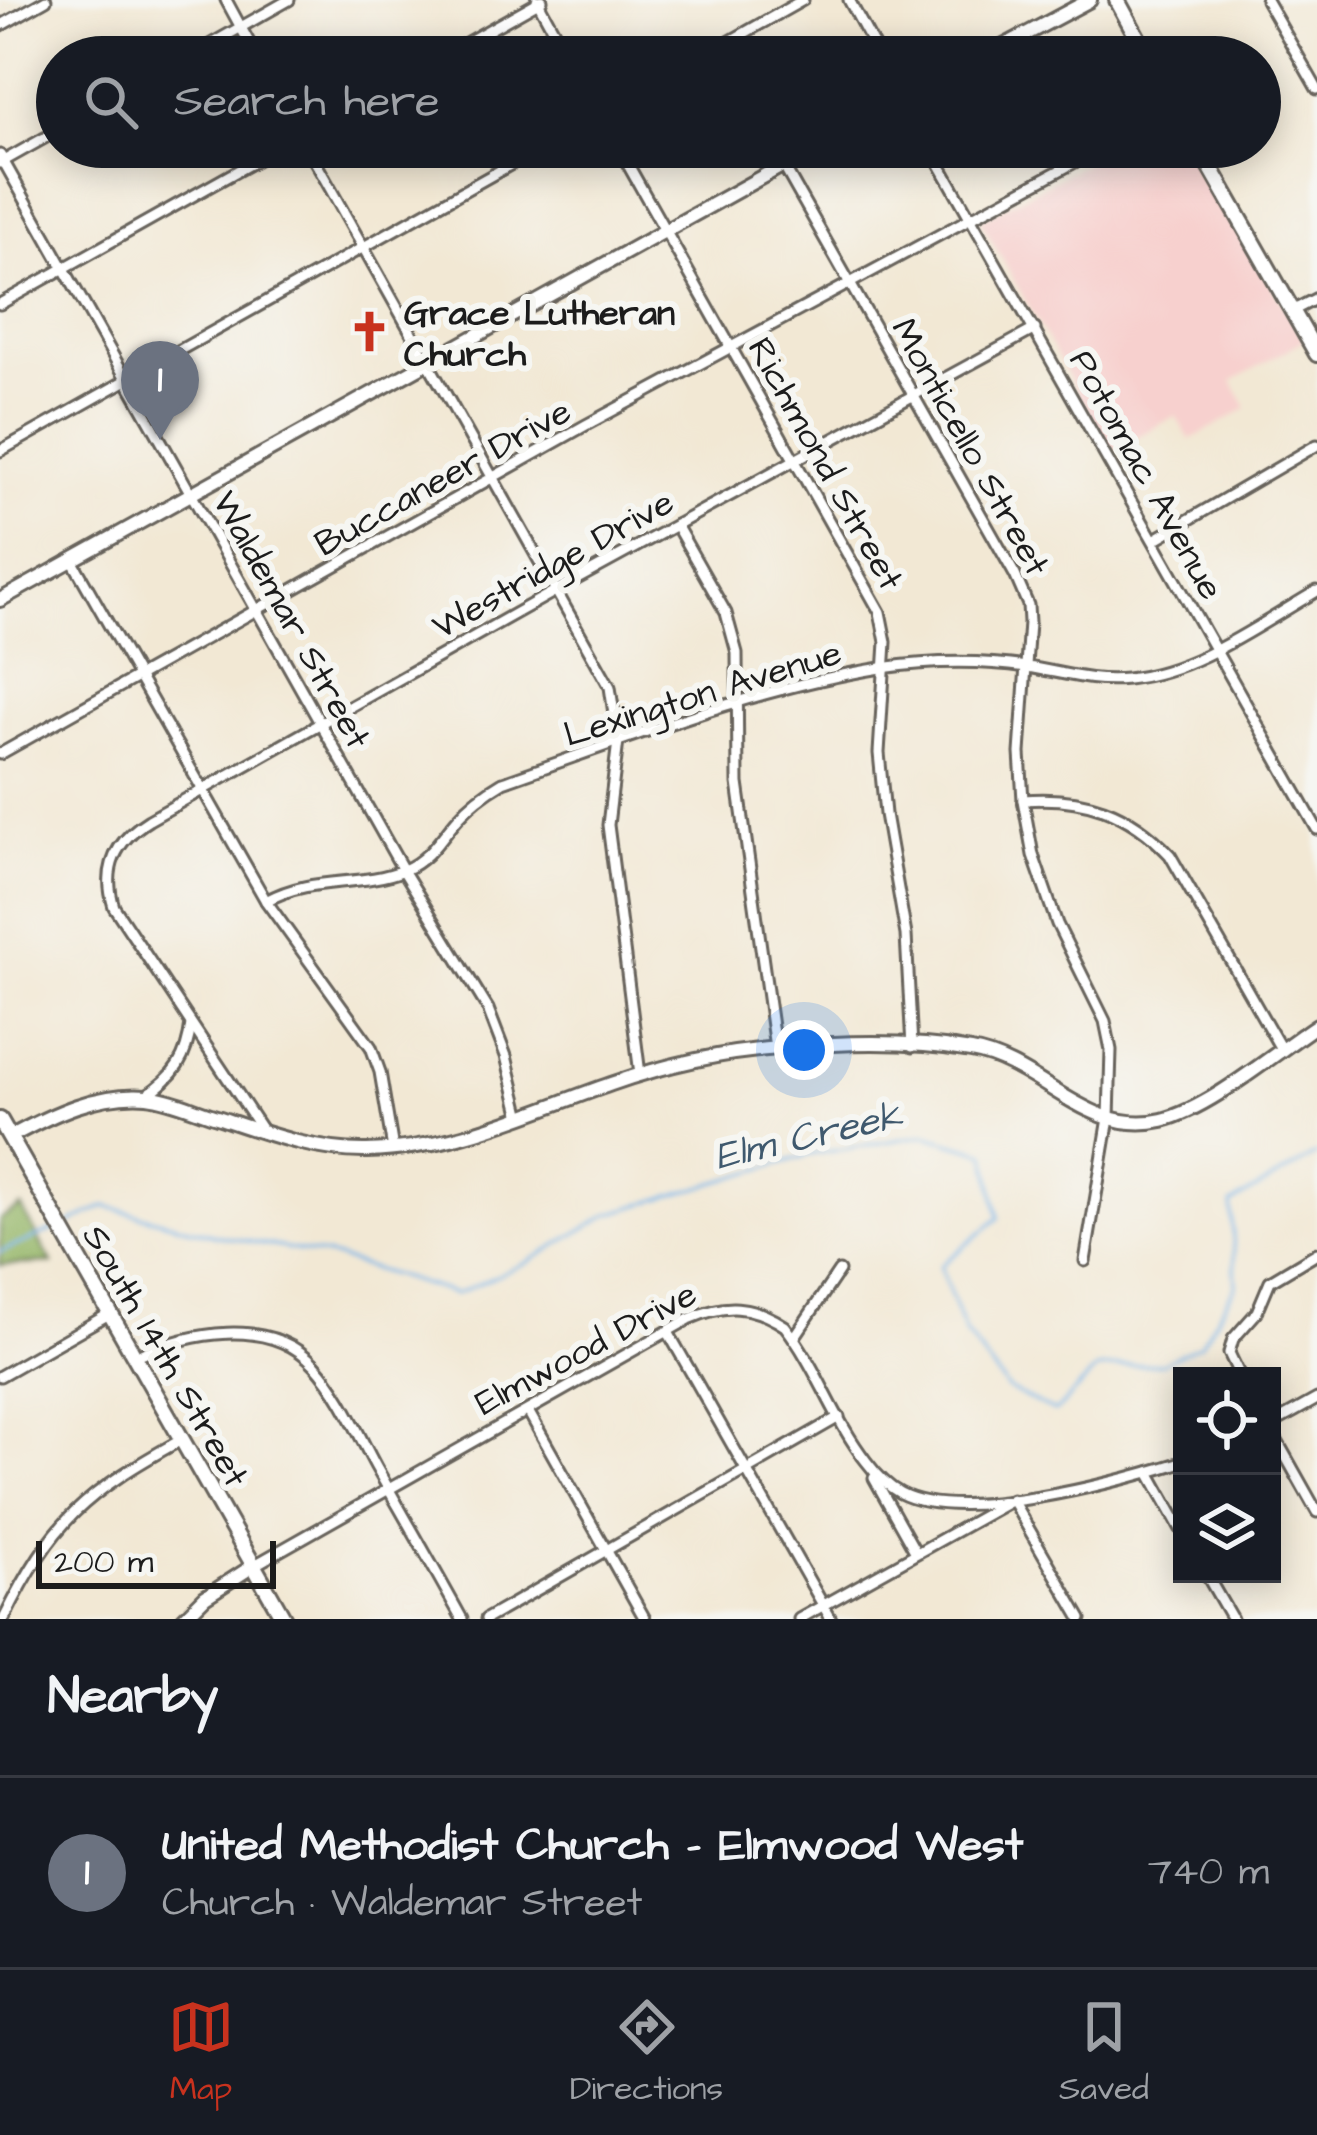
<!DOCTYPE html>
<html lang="en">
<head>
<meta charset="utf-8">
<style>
  :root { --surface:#171b24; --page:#20242c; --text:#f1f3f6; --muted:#9ea1a6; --line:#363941; --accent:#c8321e }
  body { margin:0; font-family:"Architects Daughter",sans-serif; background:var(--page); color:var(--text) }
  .controls { position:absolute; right:36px; bottom:36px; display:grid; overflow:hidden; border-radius:0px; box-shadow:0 6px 30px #0003 }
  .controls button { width:108px; height:108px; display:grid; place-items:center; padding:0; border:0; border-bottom:3px solid var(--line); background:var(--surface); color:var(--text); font:60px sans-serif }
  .scale { position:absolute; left:36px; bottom:30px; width:240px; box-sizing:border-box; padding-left:12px; border:6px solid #1c1c1c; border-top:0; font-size:33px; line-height:42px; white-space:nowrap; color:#1c1c1c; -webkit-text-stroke:9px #f6f6f2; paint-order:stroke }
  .you { position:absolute; left:804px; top:1050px; width:42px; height:42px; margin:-30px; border:9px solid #fff; border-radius:50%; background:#1a73e8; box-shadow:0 0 0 18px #1a73e833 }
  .badge { display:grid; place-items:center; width:78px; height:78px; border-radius:50%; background:var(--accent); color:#fff; font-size:39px; font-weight:700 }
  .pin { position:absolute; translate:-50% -99px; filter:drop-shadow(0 3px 6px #0008) }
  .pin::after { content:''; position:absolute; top:63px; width:42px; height:36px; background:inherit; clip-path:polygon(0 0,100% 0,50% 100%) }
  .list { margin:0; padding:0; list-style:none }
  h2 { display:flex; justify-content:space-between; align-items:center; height:156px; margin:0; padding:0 48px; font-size:51px }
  h2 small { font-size:39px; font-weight:400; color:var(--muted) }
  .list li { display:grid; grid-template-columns:78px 1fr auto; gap:36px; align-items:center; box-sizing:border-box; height:192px; padding:0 48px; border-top:3px solid var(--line) }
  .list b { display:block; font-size:45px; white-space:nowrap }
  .list p { margin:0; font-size:39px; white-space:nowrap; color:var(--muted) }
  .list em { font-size:39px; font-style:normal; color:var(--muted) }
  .icon { flex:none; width:66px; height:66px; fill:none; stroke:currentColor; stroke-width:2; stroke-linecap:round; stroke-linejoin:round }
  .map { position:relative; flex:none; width:1317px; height:1619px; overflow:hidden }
  .search { position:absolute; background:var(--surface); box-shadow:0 6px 30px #0003; left:36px; right:36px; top:36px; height:132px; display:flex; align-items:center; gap:30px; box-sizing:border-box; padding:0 42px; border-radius:66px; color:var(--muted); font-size:45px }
  .sheet { height:348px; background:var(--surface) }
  nav { display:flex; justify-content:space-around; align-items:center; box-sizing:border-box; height:168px; border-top:3px solid var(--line); background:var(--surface); font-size:33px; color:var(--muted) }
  nav a { display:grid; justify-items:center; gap:6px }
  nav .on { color:var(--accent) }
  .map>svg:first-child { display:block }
  .built { fill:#f7d0ce }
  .forest { fill:#97b76b; stroke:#5a6a44; stroke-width:3 }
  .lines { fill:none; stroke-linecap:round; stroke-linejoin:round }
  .stream { stroke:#74b4e8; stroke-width:3 }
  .minor-casing { stroke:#67635c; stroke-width:15 }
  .tertiary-casing { stroke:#67635c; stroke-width:18 }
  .secondary-casing { stroke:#67635c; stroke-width:20 }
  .minor { stroke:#fff; stroke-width:9 }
  .tertiary { stroke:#fff; stroke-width:12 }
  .secondary { stroke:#fff; stroke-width:14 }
  .labels { text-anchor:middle; stroke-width:12; stroke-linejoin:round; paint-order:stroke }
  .poi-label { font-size:36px; font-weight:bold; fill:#1c1c1c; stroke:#f6f6f2; text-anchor:start }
  .street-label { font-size:36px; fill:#1c1c1c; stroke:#f6f6f2 }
  .water-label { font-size:39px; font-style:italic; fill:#3f596e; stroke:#f6f6f2 }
</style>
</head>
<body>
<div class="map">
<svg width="1317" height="1619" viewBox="0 0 1317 1619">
  <rect width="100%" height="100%" fill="#f6f6f2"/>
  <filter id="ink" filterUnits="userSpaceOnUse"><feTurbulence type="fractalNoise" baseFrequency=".00833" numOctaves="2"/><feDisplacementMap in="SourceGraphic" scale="24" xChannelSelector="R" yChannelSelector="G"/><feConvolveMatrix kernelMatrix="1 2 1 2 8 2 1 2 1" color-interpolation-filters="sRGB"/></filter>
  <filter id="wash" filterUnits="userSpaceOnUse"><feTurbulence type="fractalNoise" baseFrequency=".004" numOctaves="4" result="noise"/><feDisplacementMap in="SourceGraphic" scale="48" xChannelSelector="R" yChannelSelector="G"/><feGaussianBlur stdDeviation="2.7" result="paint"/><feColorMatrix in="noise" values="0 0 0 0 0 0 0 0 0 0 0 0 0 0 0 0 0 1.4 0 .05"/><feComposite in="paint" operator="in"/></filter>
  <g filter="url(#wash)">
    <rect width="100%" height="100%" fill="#f2e8d4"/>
    <polygon class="built" points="1116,147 1190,147 1304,340 1232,381 1247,408 1190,440 1176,416 1110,451 980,220"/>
    <polygon class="forest" points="21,1207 52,1263 0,1265 0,1219"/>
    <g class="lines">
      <g class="stream">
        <polyline points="68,1224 105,1206 215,1235 334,1257 455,1294 528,1262 609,1214 809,1155 925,1135 986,1153 999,1218 940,1266 965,1333 1008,1389 1055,1412 1097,1369 1163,1363 1201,1344 1236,1285 1231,1204 1317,1154"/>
        <polyline points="0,1252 54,1230"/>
      </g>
    </g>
  </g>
  <g filter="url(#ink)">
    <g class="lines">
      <defs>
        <g id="minor">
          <polyline points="226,0 257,57"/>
          <polyline points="537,0 568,57"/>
          <polyline points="849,0 880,57"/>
          <polyline points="1266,0 1317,89"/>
          <polyline points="0,26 46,0"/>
          <polyline points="188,57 289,0"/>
          <polyline points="441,57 542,0"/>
          <polyline points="702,57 803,0"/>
          <polyline points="307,147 610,687 618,741 608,825 640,1074"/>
          <polyline points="618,147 880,612 886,642 879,753 885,814 906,935 912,1047"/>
          <polyline points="930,147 1317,829"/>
          <polyline points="0,155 403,870 488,1009 506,1056 521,1117"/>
          <polyline points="0,163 57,131"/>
          <polyline points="783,165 1015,575 1028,605 1029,622 1020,753 1023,800 1033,855 1057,924 1105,1021 1111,1050 1109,1118 1085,1261"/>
          <polyline points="0,304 280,147"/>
          <polyline points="1292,311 1317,298"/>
          <polyline points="0,451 542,147"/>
          <polyline points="676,525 726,613 737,653 738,783 775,1048"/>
          <polyline points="1154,540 1317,445"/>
          <polyline points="72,560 266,901 371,1047 380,1072 393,1149"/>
          <polyline points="0,754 586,425 1103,147"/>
          <path d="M1023 800C1083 795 1129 811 1170 855L1281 1049"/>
          <path d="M266 901C312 875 359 888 404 870 430 859 441 837 458 818 471 803 486 792 503 782 627 739 750 689 881 668 930 661 978 660 1027 667 1060 672 1093 683 1127 679 1196 672 1258 625 1317 591"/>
          <path d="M145 1096C175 1077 187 1058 191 1024"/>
          <path d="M262 1130 114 907C102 869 115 841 149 820L557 590 1035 329"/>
          <polyline points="668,1332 831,1619"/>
          <polyline points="794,1338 839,1271"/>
          <path d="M134 1357C188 1333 268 1315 315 1365 341 1393 358 1434 376 1467 405 1518 434 1568 462 1619"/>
          <polyline points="0,1376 109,1314"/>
          <polyline points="1240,1376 1229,1353 1233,1339 1257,1312 1270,1281 1317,1253"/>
          <polyline points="528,1411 645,1619"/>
          <polyline points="1272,1424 1317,1399"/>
          <polyline points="1272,1432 1317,1512"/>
          <polyline points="1149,1472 1182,1531"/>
          <polyline points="874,1478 915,1551"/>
          <path d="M253 1566 689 1319C725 1303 751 1304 785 1326 817 1367 834 1420 866 1461 875 1473 887 1486 900 1493 961 1525 1118 1482 1182 1462"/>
          <polyline points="1206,1574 1232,1619"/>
          <path d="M4 1619C53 1520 85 1493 181 1440"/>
          <polyline points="486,1619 839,1417"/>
          <polyline points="799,1619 1012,1500 1081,1619"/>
        </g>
        <g id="tertiary">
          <polyline points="983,57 1090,0"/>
          <polyline points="0,600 816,147"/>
          <path d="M10 1137C52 1114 98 1092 147 1096 172 1099 194 1110 217 1117 265 1133 316 1152 367 1151 455 1149 530 1112 611 1084 665 1065 723 1052 780 1048 841 1042 910 1040 971 1051 1041 1063 1086 1137 1162 1120 1209 1109 1276 1052 1317 1025"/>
          <polyline points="183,1619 205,1597 253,1566"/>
        </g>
        <g id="secondary">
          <polyline points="1117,0 1148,57"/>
          <polyline points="1199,147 1317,354"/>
          <polyline points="0,1120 284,1619"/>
        </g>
      </defs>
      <use href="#minor" class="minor-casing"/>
      <use href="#tertiary" class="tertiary-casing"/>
      <use href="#secondary" class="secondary-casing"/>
      <use href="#minor" class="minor"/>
      <use href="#tertiary" class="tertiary"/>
      <use href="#secondary" class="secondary"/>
    </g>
  </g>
  <defs>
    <symbol id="church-bare" viewBox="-9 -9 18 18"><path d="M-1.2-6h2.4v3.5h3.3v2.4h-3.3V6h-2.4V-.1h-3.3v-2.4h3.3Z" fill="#c8321e" stroke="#f6f6f2" stroke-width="2.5" paint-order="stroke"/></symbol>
  </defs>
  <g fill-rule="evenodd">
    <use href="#church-bare" x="340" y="302" width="59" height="59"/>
  </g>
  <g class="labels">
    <g class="poi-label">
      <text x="404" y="324">Grace Lutheran<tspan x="404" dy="41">Church</tspan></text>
    </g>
    <g class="street-label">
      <text transform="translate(972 446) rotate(61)" y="13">Monticello Street</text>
      <text transform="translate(827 463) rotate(61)" y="13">Richmond Street</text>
      <text transform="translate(1148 474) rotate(61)" y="13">Potomac Avenue</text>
      <text transform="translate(442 476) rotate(-29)" y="13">Buccaneer Drive</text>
      <text transform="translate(552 563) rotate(-29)" y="13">Westridge Drive</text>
      <text transform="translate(293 619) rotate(61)" y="13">Waldemar Street</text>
      <text transform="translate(702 692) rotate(-17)" y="13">Lexington Avenue</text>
      <text transform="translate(585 1347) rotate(-28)" y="13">Elmwood Drive</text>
      <text transform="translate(167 1355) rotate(60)" y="13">South 14th Street</text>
    </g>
    <g class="water-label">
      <text transform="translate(808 1134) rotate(-13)" y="14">Elm Creek</text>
    </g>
  </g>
</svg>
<div class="controls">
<button><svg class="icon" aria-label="locate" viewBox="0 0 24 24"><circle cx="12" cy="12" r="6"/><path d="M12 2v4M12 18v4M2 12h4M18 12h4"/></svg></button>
<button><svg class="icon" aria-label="layers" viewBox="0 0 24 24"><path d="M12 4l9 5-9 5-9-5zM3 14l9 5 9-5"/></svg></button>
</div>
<div class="scale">200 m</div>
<div class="you"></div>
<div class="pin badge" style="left:160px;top:440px;background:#6b7280">1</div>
<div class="search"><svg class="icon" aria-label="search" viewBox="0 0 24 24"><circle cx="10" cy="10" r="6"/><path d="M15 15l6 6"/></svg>Search here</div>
</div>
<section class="sheet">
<h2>Nearby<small></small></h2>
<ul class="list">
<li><span class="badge" style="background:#6b7280">1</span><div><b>United Methodist Church - Elmwood West</b><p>Church · Waldemar Street</p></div><em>740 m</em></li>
</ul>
</section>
<nav>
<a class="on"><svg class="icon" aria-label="map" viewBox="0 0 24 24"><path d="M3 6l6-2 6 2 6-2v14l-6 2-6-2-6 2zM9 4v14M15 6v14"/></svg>Map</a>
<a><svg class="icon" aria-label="directions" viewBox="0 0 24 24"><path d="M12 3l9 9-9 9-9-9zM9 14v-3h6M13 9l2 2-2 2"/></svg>Directions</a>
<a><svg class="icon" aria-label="saved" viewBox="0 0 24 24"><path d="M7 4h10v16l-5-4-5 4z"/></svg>Saved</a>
</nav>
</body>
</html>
